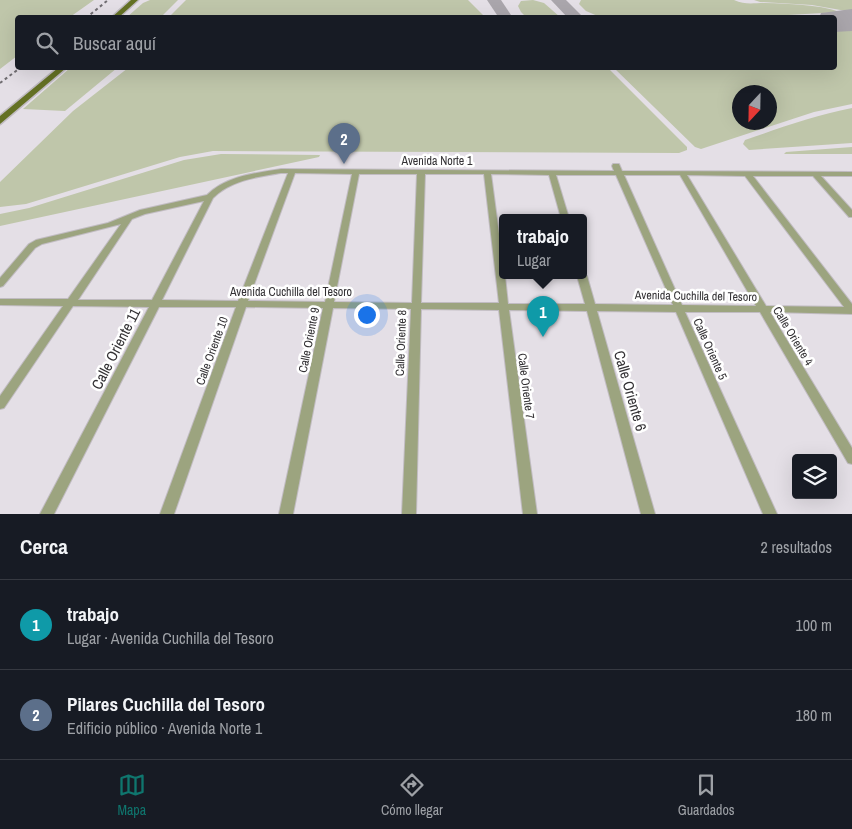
<!DOCTYPE html>
<html lang="es">
<head>
<meta charset="utf-8">
<style>
  :root { --surface:#171b24; --page:#20242c; --text:#f1f3f6; --muted:#9ea1a6; --line:#363941; --accent:#0f766e }
  body { margin:0; font-family:"Archivo Narrow",sans-serif; background:var(--page); color:var(--text) }
  .controls { position:absolute; right:15px; bottom:15px; display:grid; overflow:hidden; border-radius:5px; box-shadow:0 5px 20px #0002 }
  .controls button { width:45px; height:45px; display:grid; place-items:center; padding:0; border:0; border-bottom:1px solid var(--line); background:var(--surface); color:var(--text); font:25px sans-serif }
  .compass { position:absolute; left:732px; top:85px; width:45px; height:45px; border-radius:50%; background:var(--surface); box-shadow:0 5px 20px #0002; rotate:202deg }
  .you { position:absolute; left:366px; top:314px; width:18px; height:18px; margin:-12px; border:4px solid #fff; border-radius:50%; background:#1a73e8; box-shadow:0 0 0 8px #1a73e833 }
  .badge { display:grid; place-items:center; width:32px; height:32px; border-radius:50%; background:var(--accent); color:#fff; font-size:16px; font-weight:700 }
  .pin { position:absolute; translate:-50% -41px; filter:drop-shadow(0 1px 2px #0008) }
  .pin::after { content:''; position:absolute; top:26px; width:18px; height:15px; background:inherit; clip-path:polygon(0 0,100% 0,50% 100%) }
  .popup { position:absolute; left:499px; top:214px; width:88px; height:65px; box-sizing:border-box; display:grid; place-content:center; border-radius:5px; background:var(--surface); filter:drop-shadow(0 1px 4px #0005); font-size:16px; white-space:nowrap; color:var(--muted) }
  .popup b { font-size:19px; color:var(--text) }
  .popup::after { content:''; position:absolute; left:50%; top:100%; margin-left:-10px; border:10px solid transparent; border-top-color:var(--surface) }
  .list { margin:0; padding:0; list-style:none }
  h2 { display:flex; justify-content:space-between; align-items:center; height:65px; margin:0; padding:0 20px; font-size:21px }
  h2 small { font-size:16px; font-weight:400; color:var(--muted) }
  .list li { display:grid; grid-template-columns:32px 1fr auto; gap:15px; align-items:center; box-sizing:border-box; height:90px; padding:0 20px; border-top:1px solid var(--line) }
  .list b { display:block; font-size:19px; white-space:nowrap }
  .list p { margin:0; font-size:16px; white-space:nowrap; color:var(--muted) }
  .list em { font-size:16px; font-style:normal; color:var(--muted) }
  .icon { flex:none; width:28px; height:28px; fill:none; stroke:currentColor; stroke-width:2; stroke-linecap:round; stroke-linejoin:round }
  .map { position:relative; flex:none; width:852px; height:514px; overflow:hidden }
  .search { position:absolute; background:var(--surface); box-shadow:0 5px 20px #0002; left:15px; right:15px; top:15px; height:55px; display:flex; align-items:center; gap:12px; box-sizing:border-box; padding:0 18px; border-radius:5px; color:var(--muted); font-size:19px }
  .sheet { height:245px; background:var(--surface) }
  nav { display:flex; justify-content:space-around; align-items:center; box-sizing:border-box; height:70px; border-top:1px solid var(--line); background:var(--surface); font-size:14px; color:var(--muted) }
  nav a { display:grid; justify-items:center; gap:2px }
  nav .on { color:var(--accent) }
  .map>svg:first-child { display:block }
  .green { fill:#bfc6aa; fill-rule:evenodd }
  .lines { fill:none; stroke-linecap:round; stroke-linejoin:round }
  .taxiway { fill:#aaa6ac; fill-rule:evenodd }
  .runway { fill:#aaa6ac; fill-rule:evenodd }
  .minor-casing { stroke:#c1bcc2; stroke-width:2 }
  .primary-casing { stroke:#c1bcc2; stroke-width:3 }
  .minor { fill:#9ca47f; fill-rule:evenodd }
  .primary { fill:#647124; fill-rule:evenodd }
  .rail { stroke:#706d71; stroke-width:2; stroke-dasharray:3 3; stroke-linecap:butt }
  .labels { text-anchor:middle; stroke-width:5; stroke-linejoin:round; paint-order:stroke }
  .street-label { font-size:12px; fill:#333134; stroke:#fff }
  .near-street-label { font-size:15px; fill:#333134; stroke:#fff }
</style>
</head>
<body>
<div class="map">
<svg width="852" height="514" viewBox="0 0 852 514">
  <rect width="100%" height="100%" fill="#e4dfe6"/>
  <g class="green">
    <polygon points="0,0 94,0 70,17 18,18 17,56 0,69"/>
    <polygon points="150,0 178,0 161,17 127,17 143,3"/>
    <polygon points="186,0 468,0 485,17 169,17"/>
    <polygon points="533,0 544,3 560,17 526,17 521,12 518,6 521,1"/>
    <path d="M581 0H734C745 5 753 3 765 3 790 4 816 4 840 12L736 18 600 17 586 11 579 4Z"/>
    <polygon points="754,0 852,0 852,12 812,5 760,2"/>
    <path d="M852 29V104L814 112 701 149 695 147 614 68H834L835 30ZM740 92H770V122H740Z"/>
    <polygon points="70,68 117,68 65,111 23,109"/>
    <polygon points="128,68 608,68 687,147 687,150 679,153 213,151 180,157 26,204 0,207 0,182 73,111"/>
    <path d="M852 108V143L749 150 743 144 745 140C780 128 815 115 852 108Z"/>
    <polygon points="852,147 852,154 784,154 786,152"/>
    <polygon points="221,154 320,155 319,157 0,226 0,214 29,208 184,160"/>
  </g>
  <g class="lines">
    <g class="taxiway">
      <polygon points="487,0 501,0 513,18 499,18"/>
      <polygon points="551,0 566,0 584,18 568,18"/>
    </g>
    <polygon class="runway" points="852,9 852,31 834,32 834,18 819,18 821,13"/>
    <defs>
      <path id="minor" d="M613 164H619L622 171 852 172V176H821L852 210V217H849L813 176H753L852 304V314L770 312 852 448V464L848 463 760 312H685L777 514H763L676 312 597 311 655 514H641L587 311 509 310 537 514H523L499 310 421 309 416 514H402L411 309 333 308 293 514H279L323 308 246 307 174 514H160L236 307H159L54 514H40L149 307 73 306 4 408 0 409V396L63 306 0 305V299H68L121 224 42 244 35 248 3 286 0 287V278L29 244 36 240 108 223 140 210 207 195C226 176 255 173 281 169L614 171 612 166ZM281 173H288L238 301 162 300 213 198C231 180 257 177 281 173ZM295 173 352 174 325 302 248 301ZM359 174H417L412 303 334 302ZM425 174H484L499 303H421ZM491 174 549 175 561 218H569L556 175H616L673 305 595 304 587 276 583 273V276H577L585 304H508L505 276H503V264ZM624 175H680L756 306 682 305ZM687 175 745 176 844 307 766 306ZM204 201 152 300H78L132 219 145 214Z"/>
      <g id="primary">
        <polygon points="131,0 138,0 118,18 111,18"/>
        <polygon points="58,68 66,68 0,124 0,116"/>
      </g>
    </defs>
    <use href="#minor" class="minor-casing"/>
    <use href="#primary" class="primary-casing"/>
    <use href="#minor" class="minor"/>
    <use href="#primary" class="primary"/>
    <g class="rail">
      <polyline points="86,18 108,0"/>
      <polyline points="0,83 20,68"/>
    </g>
  </g>
  <g class="labels">
    <g class="street-label">
      <text x="437" y="165">Avenida Norte 1</text>
      <text x="291" y="296">Avenida Cuchilla del Tesoro</text>
      <text transform="translate(696 296) rotate(1)" y="4">Avenida Cuchilla del Tesoro</text>
      <text transform="translate(793 336) rotate(59)" y="4">Calle Oriente 4</text>
      <text transform="translate(309 340) rotate(-79)" y="4">Calle Oriente 9</text>
      <text transform="translate(401 343) rotate(-88)" y="4">Calle Oriente 8</text>
      <text transform="translate(710 349) rotate(66)" y="4">Calle Oriente 5</text>
      <text transform="translate(212 351) rotate(-70)" y="4">Calle Oriente 10</text>
      <text transform="translate(526 386) rotate(83)" y="4">Calle Oriente 7</text>
    </g>
    <g class="near-street-label">
      <text transform="translate(116 349) rotate(-63)" y="5">Calle Oriente 11</text>
      <text transform="translate(630 391) rotate(74)" y="5">Calle Oriente 6</text>
    </g>
  </g>
</svg>
<div class="controls">
<button><svg class="icon" aria-label="layers" viewBox="0 0 24 24"><path d="M12 4l9 5-9 5-9-5zM3 14l9 5 9-5"/></svg></button>
</div>
<svg class="compass" viewBox="-18 -18 36 36"><path d="M0-13l5 13h-10z" fill="#e53935"/><path d="M0 13l5-13h-10z" fill="#9ea1a6"/></svg>
<div class="you"></div>
<div class="pin badge" style="left:543px;top:337px;background:#0f9aa8">1</div>
<div class="popup"><b>trabajo</b>Lugar</div>
<div class="pin badge" style="left:344px;top:164px;background:#5c6f8a">2</div>
<div class="search"><svg class="icon" aria-label="search" viewBox="0 0 24 24"><circle cx="10" cy="10" r="6"/><path d="M15 15l6 6"/></svg>Buscar aquí</div>
</div>
<section class="sheet">
<h2>Cerca<small>2 resultados</small></h2>
<ul class="list">
<li><span class="badge" style="background:#0f9aa8">1</span><div><b>trabajo</b><p>Lugar · Avenida Cuchilla del Tesoro</p></div><em>100 m</em></li>
<li><span class="badge" style="background:#5c6f8a">2</span><div><b>Pilares Cuchilla del Tesoro</b><p>Edificio público · Avenida Norte 1</p></div><em>180 m</em></li>
</ul>
</section>
<nav>
<a class="on"><svg class="icon" aria-label="map" viewBox="0 0 24 24"><path d="M3 6l6-2 6 2 6-2v14l-6 2-6-2-6 2zM9 4v14M15 6v14"/></svg>Mapa</a>
<a><svg class="icon" aria-label="directions" viewBox="0 0 24 24"><path d="M12 3l9 9-9 9-9-9zM9 14v-3h6M13 9l2 2-2 2"/></svg>Cómo llegar</a>
<a><svg class="icon" aria-label="saved" viewBox="0 0 24 24"><path d="M7 4h10v16l-5-4-5 4z"/></svg>Guardados</a>
</nav>
</body>
</html>
